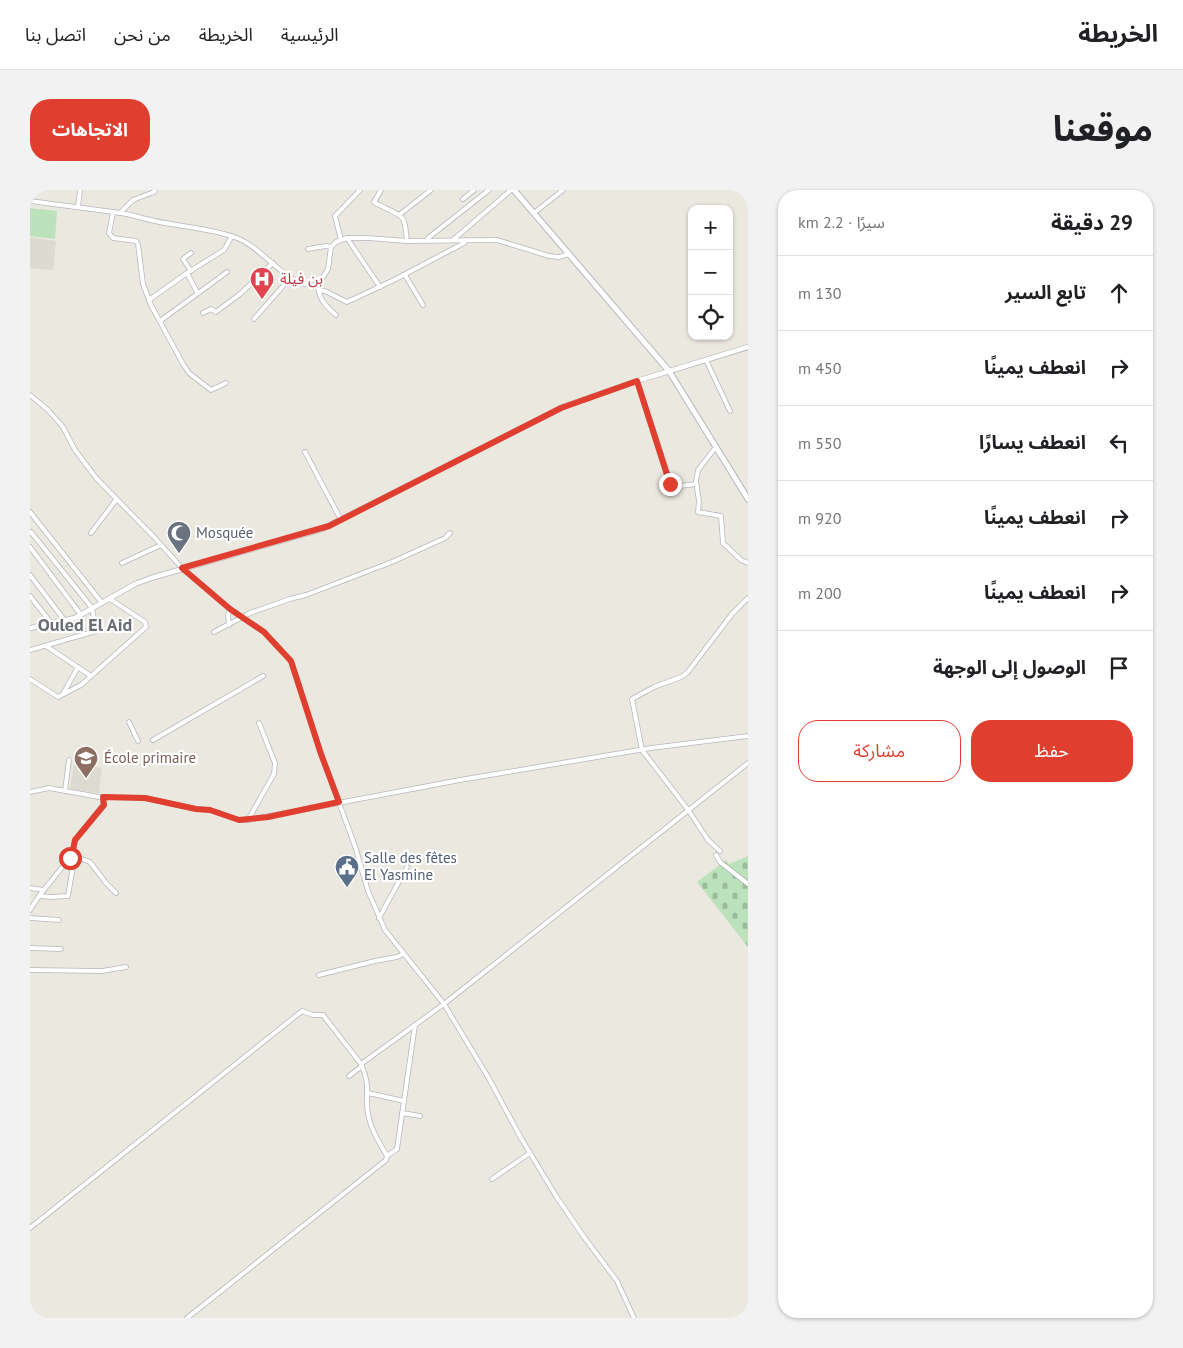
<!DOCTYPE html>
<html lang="ar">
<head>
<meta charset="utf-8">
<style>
  :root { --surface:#fff; --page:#f2f2f2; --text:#202124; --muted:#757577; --line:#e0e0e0; --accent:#e03f30 }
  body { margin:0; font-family:"PT Sans","Noto Sans Arabic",sans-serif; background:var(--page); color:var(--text); direction:rtl }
  .controls { position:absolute; right:15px; top:15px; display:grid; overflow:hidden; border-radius:10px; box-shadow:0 1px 4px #0004 }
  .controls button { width:45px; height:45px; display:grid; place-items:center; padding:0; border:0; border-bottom:1px solid var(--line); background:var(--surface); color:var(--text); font:25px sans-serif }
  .stop { position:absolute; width:15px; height:15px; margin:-11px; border:4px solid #e03f30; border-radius:50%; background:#fff }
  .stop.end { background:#e03f30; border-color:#fff; box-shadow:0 1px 5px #0008 }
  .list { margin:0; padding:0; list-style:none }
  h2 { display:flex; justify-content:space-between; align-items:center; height:65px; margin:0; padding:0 20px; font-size:21px }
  h2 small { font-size:16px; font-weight:400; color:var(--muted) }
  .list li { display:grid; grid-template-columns:32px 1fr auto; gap:15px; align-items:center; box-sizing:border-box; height:75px; padding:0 20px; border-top:1px solid var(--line) }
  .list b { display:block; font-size:19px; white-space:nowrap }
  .list em { font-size:16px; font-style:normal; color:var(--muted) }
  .actions { display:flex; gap:10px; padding:15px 20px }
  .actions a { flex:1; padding:11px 0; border:1px solid var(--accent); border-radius:20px; text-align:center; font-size:18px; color:var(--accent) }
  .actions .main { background:var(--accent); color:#fff }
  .icon { flex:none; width:28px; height:28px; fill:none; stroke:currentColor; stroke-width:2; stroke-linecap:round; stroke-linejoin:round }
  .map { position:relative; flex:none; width:718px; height:1128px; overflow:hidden; direction:ltr; border-radius:20px }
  header { display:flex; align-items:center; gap:30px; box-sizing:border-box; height:70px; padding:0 25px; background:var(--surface); border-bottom:1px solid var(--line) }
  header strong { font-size:24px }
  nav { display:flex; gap:28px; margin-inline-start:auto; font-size:18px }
  .intro { display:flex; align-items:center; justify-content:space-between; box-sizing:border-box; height:120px; padding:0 30px }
  h1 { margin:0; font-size:35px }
  .button { padding:12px 22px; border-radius:20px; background:var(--accent); color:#fff; font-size:18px; font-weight:700 }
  main { display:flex; gap:30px; padding:0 30px }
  aside { flex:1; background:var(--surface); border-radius:20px; box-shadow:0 1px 4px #0004 }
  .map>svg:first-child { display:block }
  .education { fill:#dddad0 }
  .cemetery { fill:url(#cemetery-stones) }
  .pitch { fill:#bce2bc }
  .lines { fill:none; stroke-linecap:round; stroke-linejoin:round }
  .minor-casing { stroke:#b5b7bc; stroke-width:5.5 }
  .tertiary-casing { stroke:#b5b7bc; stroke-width:6 }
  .secondary-casing { stroke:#b3b6bc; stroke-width:7 }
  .minor { stroke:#fff; stroke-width:4 }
  .tertiary { stroke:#fff; stroke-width:4.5 }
  .secondary { stroke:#fff; stroke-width:5 }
  .route { stroke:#e03f30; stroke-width:6 }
  .labels { text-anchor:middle; stroke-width:4.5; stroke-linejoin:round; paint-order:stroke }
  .health-label { font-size:15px; fill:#be3a42; stroke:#fff; text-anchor:start }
  .worship-label { font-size:15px; fill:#5b616d; stroke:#fff; text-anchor:start }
  .education-label { font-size:15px; fill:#785e54; stroke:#fff; text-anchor:start }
  .service-label { font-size:15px; fill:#4e5e75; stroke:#fff; text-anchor:start }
  .quarter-label { font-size:18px; font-weight:bold; fill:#696d72; stroke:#fff }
</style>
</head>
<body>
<header>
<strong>الخريطة</strong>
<nav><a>الرئيسية</a><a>الخريطة</a><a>من نحن</a><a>اتصل بنا</a></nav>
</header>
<div class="intro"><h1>موقعنا</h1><a class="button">الاتجاهات</a></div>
<main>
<aside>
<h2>29 دقيقة<small>سيرًا · 2.2 km</small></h2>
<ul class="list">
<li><svg class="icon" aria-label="ahead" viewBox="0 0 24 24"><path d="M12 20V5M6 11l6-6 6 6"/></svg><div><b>تابع السير</b></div><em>130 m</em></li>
<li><svg class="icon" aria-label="right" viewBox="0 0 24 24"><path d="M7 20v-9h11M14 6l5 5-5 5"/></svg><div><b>انعطف يمينًا</b></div><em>450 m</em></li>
<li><svg class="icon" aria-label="left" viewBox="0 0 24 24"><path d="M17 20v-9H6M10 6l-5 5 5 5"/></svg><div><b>انعطف يسارًا</b></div><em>550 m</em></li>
<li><svg class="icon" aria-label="right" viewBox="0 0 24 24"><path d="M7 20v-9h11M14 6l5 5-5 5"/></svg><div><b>انعطف يمينًا</b></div><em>920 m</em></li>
<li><svg class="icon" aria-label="right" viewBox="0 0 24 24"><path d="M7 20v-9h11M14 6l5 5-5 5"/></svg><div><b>انعطف يمينًا</b></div><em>200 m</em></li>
<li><svg class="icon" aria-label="arrive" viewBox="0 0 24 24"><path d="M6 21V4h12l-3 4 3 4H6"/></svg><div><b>الوصول إلى الوجهة</b></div></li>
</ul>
<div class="actions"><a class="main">حفظ</a><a>مشاركة</a></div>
</aside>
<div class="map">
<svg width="718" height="1128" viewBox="0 0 718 1128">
  <defs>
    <pattern id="cemetery-stones" width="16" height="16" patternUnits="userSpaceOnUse" patternTransform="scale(1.25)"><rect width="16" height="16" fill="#bce2bc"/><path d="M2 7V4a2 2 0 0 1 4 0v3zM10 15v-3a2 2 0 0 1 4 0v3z" fill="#9cba9c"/></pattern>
  </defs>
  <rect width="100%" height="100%" fill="#ebe8df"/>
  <g class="education">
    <polygon points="0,47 26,51 23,80 0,78"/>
    <polygon points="44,574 72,578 69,603 40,599"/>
  </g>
  <polygon class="cemetery" points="718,666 718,757 667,692 696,670 699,674"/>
  <polygon class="pitch" points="0,18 27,21 25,49 0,46"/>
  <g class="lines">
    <defs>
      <g id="minor">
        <path d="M351 0 344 12C351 17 370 23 373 29 376 35 376 44 377 51"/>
        <polyline points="433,9 444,0"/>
        <path d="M0 11C30 15 61 19 91 23 103 25 114 29 125 31 152 37 181 38 207 48 234 58 259 100 288 95L298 79 301 57 306 52 317 48H338L377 51 467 50 519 66 529 67 539 64"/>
        <polyline points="48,17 50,0"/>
        <polyline points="83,23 79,43 83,48 106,51 108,54 113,94 121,115 153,174 159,183 181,200 196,193"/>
        <polyline points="90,23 103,10 124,2 125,0"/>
        <polyline points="504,23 533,0"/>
        <polyline points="369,25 401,0"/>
        <polyline points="317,48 350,97"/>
        <polyline points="311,50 305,26 330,0"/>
        <polyline points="423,50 481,0"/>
        <polyline points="397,51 398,48 459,0"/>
        <polyline points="278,59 296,56 301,57"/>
        <polyline points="161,63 153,69 161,81"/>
        <polyline points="375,85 393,115"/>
        <path d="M288 97C290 111 296 116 306 125"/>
        <polyline points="289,100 295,101 317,112 364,90 434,53 436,50"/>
        <polyline points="167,102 157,83 194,60 202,46"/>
        <polyline points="119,110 157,83"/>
        <polyline points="173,123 181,119 186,122 210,104 243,73"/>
        <polyline points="224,129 261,87"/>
        <polyline points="130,131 197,82"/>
        <polyline points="676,170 700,221"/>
        <polyline points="607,191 642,297 666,294"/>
        <polyline points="0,205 18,220 33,237 45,260 67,289 123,346 152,378 200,419 234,442 261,471 291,564 325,656 338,701 355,740 414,814 458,887 491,948 526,1006 554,1047 587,1091 604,1128"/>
        <polyline points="686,257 668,280 666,291 669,311 668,322 691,326 693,353 711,370 718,373"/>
        <polyline points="275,262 311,330"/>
        <polyline points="0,322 72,413"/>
        <polyline points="61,343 86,310"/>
        <polyline points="0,357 51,425"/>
        <polyline points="92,373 131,355"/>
        <polyline points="0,385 35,431"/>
        <polyline points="0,406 22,434"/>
        <polyline points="199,435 198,425 200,419"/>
        <polyline points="184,442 220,423 260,409 276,405 362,372 415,348 420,343"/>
        <polyline points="16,456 61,486"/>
        <polyline points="0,460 66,441 62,418 1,342"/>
        <polyline points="0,489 28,507 51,495 116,437 115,432 80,409"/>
        <polyline points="33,504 48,477"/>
        <polyline points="99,532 108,551"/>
        <polyline points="123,550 233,486"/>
        <polyline points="35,601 39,570"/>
        <polyline points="0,602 19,598 69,607 115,608 166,619 180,620 209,630 218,630 430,590 621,558 718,546"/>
        <polyline points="73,607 73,615 45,650 42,665 60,672 76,693 86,703"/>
        <polyline points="218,630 244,584 245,573 229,533"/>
        <polyline points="690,661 678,650 659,621 612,560 602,509 624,497 651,487 657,483 702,424 718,408"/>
        <polyline points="686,665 690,672 718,694"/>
        <polyline points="0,698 14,700"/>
        <polyline points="9,706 21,707 38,706 42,682 40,668"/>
        <polyline points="0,720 9,706 42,665"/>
        <polyline points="0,728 29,730"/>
        <polyline points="349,728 377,677"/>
        <polyline points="0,758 31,759"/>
        <polyline points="0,780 72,781 96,777"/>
        <polyline points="289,785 345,771 367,767 373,764"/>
        <path d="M331 874C341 895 335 904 338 924 341 940 349 952 357 966L367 959 385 835"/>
        <polyline points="319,886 332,876"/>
        <polyline points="338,903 374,911"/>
        <polyline points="372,923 390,926"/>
        <polyline points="462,989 500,963"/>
        <polyline points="0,1038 272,821 283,825 293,825 331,874 414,814 718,573"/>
        <polyline points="157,1128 356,970 357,966"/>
      </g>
      <polyline id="tertiary" points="0,438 45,428 105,394 121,388 292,339 535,216 607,191 718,157"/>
      <polyline id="secondary" points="484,0 639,181 718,309"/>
    </defs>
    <use href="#minor" class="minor-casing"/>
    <use href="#tertiary" class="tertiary-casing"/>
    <use href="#secondary" class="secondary-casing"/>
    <use href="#minor" class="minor"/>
    <use href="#tertiary" class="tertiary"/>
    <use href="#secondary" class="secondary"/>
  </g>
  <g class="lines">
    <polyline class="route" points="40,668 42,665 45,650 74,615 73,607 115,608 166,619 180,620 209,630 238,627 309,612 291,564 261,471 234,442 200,419 152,378 299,336 531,218 607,191 640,294"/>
  </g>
  <defs>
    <symbol id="hospital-pin" viewBox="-11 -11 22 30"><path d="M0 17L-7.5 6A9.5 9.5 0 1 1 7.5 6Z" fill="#e0444e" stroke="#fff"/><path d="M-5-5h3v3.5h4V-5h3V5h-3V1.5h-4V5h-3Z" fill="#fff"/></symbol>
    <symbol id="mosque-pin" viewBox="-11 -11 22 30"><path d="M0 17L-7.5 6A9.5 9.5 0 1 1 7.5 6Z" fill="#6b7280" stroke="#fff"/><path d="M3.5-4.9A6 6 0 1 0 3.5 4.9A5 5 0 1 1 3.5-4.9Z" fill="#fff"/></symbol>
    <symbol id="school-pin" viewBox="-11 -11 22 30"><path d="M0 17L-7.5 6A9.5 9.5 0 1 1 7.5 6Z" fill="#8d6e63" stroke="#fff"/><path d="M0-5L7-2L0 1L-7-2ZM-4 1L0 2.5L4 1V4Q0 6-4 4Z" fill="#fff"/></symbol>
    <symbol id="civic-pin" viewBox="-11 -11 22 30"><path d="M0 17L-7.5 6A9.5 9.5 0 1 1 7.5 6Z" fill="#5c6f8a" stroke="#fff"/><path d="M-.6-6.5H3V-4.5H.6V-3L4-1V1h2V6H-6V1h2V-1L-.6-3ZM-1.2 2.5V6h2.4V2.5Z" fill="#fff"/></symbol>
  </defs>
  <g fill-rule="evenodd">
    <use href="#hospital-pin" x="218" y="75" width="28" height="38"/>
    <use href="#mosque-pin" x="135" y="329" width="28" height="38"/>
    <use href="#school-pin" x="42" y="554" width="28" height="38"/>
    <use href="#civic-pin" x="303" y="663" width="28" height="38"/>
  </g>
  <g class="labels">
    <g class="health-label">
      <text x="250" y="94">بن فيلة</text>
    </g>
    <g class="worship-label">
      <text x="166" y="348">Mosquée</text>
    </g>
    <g class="education-label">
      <text x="74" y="573">École primaire</text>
    </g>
    <g class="service-label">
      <text x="334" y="673">Salle des fêtes<tspan x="334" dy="17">El Yasmine</tspan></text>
    </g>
    <g class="quarter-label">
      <text x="55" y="441">Ouled El Aid</text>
    </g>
  </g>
</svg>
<div class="controls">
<button>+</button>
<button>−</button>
<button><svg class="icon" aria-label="locate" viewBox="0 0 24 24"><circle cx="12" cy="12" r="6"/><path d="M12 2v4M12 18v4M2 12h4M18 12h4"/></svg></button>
</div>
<div class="stop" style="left:40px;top:668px"></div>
<div class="stop end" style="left:640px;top:294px"></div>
</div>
</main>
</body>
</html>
